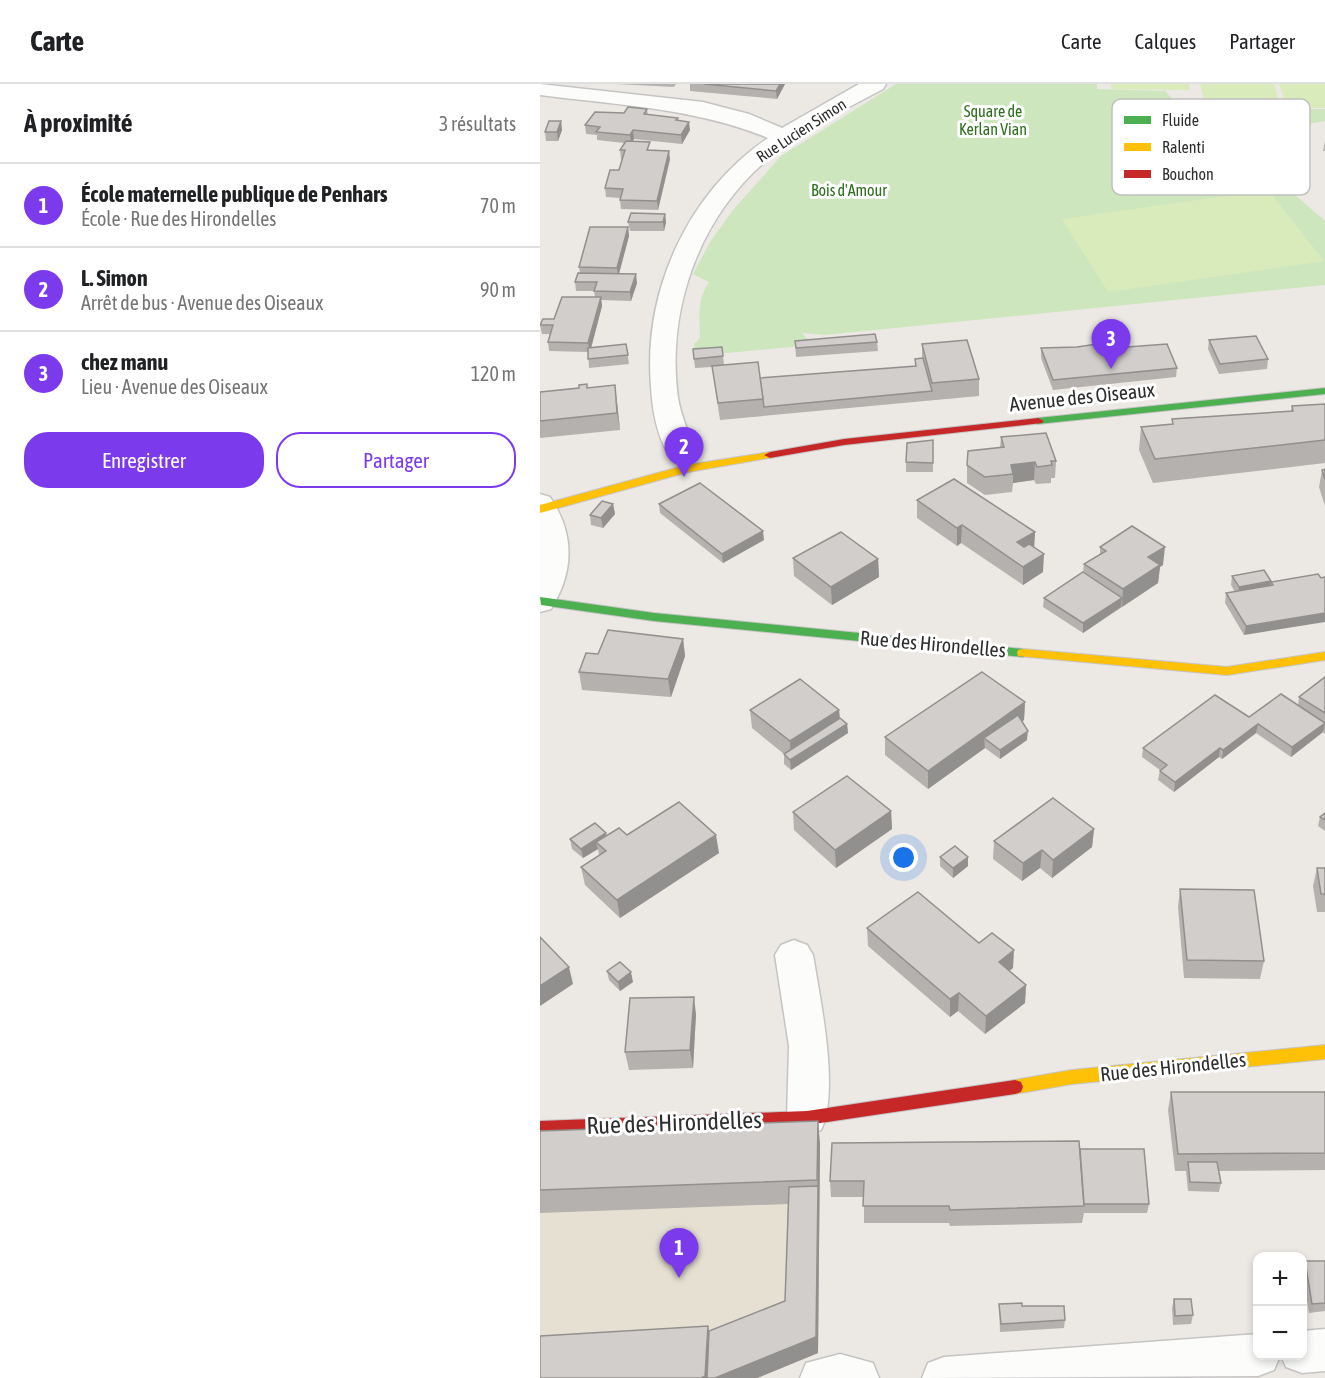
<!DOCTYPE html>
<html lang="fr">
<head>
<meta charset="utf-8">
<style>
  :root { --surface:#fff; --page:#f6f6f6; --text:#202124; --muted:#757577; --line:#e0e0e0; --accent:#7c3aed }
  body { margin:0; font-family:"Asap Condensed",sans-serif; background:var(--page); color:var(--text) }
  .controls { position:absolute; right:18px; bottom:18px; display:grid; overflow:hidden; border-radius:12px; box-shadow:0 3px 9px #0003 }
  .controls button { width:54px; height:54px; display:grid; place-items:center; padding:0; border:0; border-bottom:2px solid var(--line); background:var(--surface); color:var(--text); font:30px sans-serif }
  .you { position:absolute; left:364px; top:774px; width:21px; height:21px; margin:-15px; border:4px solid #fff; border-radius:50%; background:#1a73e8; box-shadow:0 0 0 9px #1a73e833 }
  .badge { display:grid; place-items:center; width:39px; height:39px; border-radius:50%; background:var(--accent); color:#fff; font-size:20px; font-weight:700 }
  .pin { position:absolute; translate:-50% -50px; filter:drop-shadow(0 2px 3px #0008) }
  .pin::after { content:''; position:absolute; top:32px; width:21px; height:18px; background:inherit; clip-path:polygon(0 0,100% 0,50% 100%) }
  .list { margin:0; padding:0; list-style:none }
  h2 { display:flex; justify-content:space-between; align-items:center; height:78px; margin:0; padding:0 24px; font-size:26px }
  h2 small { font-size:20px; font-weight:400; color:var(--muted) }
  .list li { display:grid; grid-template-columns:39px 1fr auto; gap:18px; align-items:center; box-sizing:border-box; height:84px; padding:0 24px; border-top:2px solid var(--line) }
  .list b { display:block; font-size:22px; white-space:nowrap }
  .list p { margin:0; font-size:20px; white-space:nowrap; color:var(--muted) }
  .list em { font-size:20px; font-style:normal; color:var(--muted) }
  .actions { display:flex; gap:12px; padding:18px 24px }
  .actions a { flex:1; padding:14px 0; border:2px solid var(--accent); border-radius:24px; text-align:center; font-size:21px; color:var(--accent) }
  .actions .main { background:var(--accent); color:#fff }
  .map { position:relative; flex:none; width:785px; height:1294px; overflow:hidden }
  header { display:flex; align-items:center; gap:36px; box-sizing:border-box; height:84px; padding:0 30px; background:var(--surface); border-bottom:2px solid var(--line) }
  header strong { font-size:28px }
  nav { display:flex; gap:33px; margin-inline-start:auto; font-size:21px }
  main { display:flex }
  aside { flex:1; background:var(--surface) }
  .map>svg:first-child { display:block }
  .education { fill:#e6e0d3 }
  .green { fill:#cee6be }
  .pitch { fill:#d9eabb }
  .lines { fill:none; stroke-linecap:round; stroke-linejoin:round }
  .street-casing { stroke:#c5c4c5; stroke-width:3 }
  .fast-casing { stroke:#c5c4c5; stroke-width:2 }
  .slow-casing { stroke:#c5c4c5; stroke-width:2 }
  .jam-casing { stroke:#c5c4c5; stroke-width:2 }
  .street { fill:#fcfcfb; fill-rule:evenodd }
  .fast { fill:#4caf50; fill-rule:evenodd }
  .slow { fill:#ffc107; fill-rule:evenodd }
  .jam { fill:#c62828; fill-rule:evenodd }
  .wall { fill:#b4b1af }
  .shaded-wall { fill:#92908e }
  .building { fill:#d1cecb; stroke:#92908e; stroke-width:1.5 }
  .labels { text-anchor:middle; stroke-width:6; stroke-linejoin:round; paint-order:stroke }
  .far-park-label { font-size:16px; fill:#2c6e1b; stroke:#fff }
  .far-street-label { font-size:16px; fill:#2e2e2e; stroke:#fff }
  .street-label { font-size:20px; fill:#2e2e2e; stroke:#fff }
  .near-street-label { font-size:24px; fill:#2e2e2e; stroke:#fff }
  .key { fill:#fff; stroke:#c0c0c0; stroke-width:1.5 }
  .key-label { font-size:16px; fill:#2e2e2e }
</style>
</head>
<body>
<header>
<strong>Carte</strong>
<nav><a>Carte</a><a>Calques</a><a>Partager</a></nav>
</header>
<main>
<aside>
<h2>À proximité<small>3 résultats</small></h2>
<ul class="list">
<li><span class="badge">1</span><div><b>École maternelle publique de Penhars</b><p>École · Rue des Hirondelles</p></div><em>70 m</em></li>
<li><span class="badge">2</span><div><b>L. Simon</b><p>Arrêt de bus · Avenue des Oiseaux</p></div><em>90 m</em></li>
<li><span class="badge">3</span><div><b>chez manu</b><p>Lieu · Avenue des Oiseaux</p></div><em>120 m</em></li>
</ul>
<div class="actions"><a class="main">Enregistrer</a><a>Partager</a></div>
</aside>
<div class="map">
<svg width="785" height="1294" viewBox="0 0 785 1294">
  <rect width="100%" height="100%" fill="#ece8e4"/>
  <polygon class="education" points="280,1061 278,1269 217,1294 0,1294 0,1071"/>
  <path class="green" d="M356 0H557V5L625 7 636 19 660 18 662 25H785V37C757 41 729 49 713 74L785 137V201L285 251 262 249 273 261 155 272 154 260 160 254C160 232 156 218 169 198L153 190 170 158 193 126 241 72Z"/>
  <g class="pitch">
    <polygon points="571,0 649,0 650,6 572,5"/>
    <polygon points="660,0 734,0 741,23 666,24"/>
    <polygon points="739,0 785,0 785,24 747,24"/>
    <polygon points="728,106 784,177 568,208 522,135"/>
  </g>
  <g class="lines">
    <defs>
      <g id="street">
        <path d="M0 0 163 18 209 30 242 44 319 0H346L343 5C303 26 261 47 227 76 159 134 126 226 138 314 141 332 149 349 154 366L150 372 140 374 130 372C117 354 112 324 111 302 103 206 148 109 228 54 156 24 77 21 0 11Z"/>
        <path d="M0 410 10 413C35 450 34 488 11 525L0 528Z"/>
        <path d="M254 856 267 861 273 871C280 914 300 1008 281 1046L267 1051 253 1046 247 1034 249 962 235 871 241 861Z"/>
        <polygon points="785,1245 785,1287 762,1289 746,1283 741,1272 762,1272 762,1247"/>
        <polygon points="718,1250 718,1272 740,1272 734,1286 718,1292 382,1294 388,1279 404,1273"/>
        <polygon points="300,1270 333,1279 339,1294 260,1294 266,1279"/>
      </g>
      <g id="fast">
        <polygon points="785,304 785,310 498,340 492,337 498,334"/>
        <polygon points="0,513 114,529 483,565 489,569 483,573 114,537 1,521"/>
      </g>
      <g id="slow">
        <polygon points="230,368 234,369 234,373 148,388 0,429 0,421 147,381"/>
        <polygon points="483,565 687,583 785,568 785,576 687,591 478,572 477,569 478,566"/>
        <polygon points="785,961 785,975 532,1000 475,1010 469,1008 467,1003 469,998 475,996 532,986"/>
      </g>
      <g id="jam">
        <polygon points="498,334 504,337 502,339 304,361 230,374 224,371 230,368 304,355"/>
        <polygon points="475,996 481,998 483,1003 481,1008 475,1010 267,1041 0,1051 0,1037 267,1027"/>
      </g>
    </defs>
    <use href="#street" class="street-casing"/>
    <use href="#fast" class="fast-casing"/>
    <use href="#slow" class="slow-casing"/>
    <use href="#jam" class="jam-casing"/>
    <use href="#street" class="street"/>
    <use href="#fast" class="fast"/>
    <use href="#slow" class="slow"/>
    <use href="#jam" class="jam"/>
  </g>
  <g class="wall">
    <polygon points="77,0 136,0 134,3"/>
    <polygon points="150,0 245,0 237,15 150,7"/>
    <polygon points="107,25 108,31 138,34 138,36 150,46 142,60 94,55 92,58 130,75 118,126 81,125 80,116 81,114 66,113 65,104 79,86 82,75 81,75 80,66 84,59 57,56 57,51 46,50 45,41 84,29"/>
    <polygon points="21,37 22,46 18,57 6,57 5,48"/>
    <polygon points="785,57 785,67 783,67"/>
    <polygon points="125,130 126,138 124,147 90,147 88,138"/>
    <polygon points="88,143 89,152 79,190 97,199 91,217 61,216 62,222 51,264 86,260 89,280 49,284 48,268 9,267 8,258 10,250 2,250 0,241 14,235 55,213 54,207 36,207 35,198 40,189 39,183"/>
    <polygon points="669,256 728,275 727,285 679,290 668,265"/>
    <polygon points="255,257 337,258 338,267 256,273"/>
    <polygon points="382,260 439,295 439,312 180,336 172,283 155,284 153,265 182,263 184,281 220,294 375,282 375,275 382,274"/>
    <polygon points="587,263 637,284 636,293 513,306 501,274 501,264"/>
    <polygon points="48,303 77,318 80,346 0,354 0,308"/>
    <polygon points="785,320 785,379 613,399 599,366 601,343 632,340 632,335 751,327 752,322"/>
    <polygon points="461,353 516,377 515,394 511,394 511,399 496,400 494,396 473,399 472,408 445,411 427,399 427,381 460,364"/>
    <polygon points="393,356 393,388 366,388 366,378"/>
    <polygon points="785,385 785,422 779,403 782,386"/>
    <polygon points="377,416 495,448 494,463 503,488 483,501 421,459 417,462 377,434"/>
    <polygon points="73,420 75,430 63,444 51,441 50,431"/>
    <polygon points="119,420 224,456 183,479 120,429"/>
    <polygon points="560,463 623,481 620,483 618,499 543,549 503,523 504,514 543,488 544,480 560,470"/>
    <polygon points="253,474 338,475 339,493 292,521 254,492"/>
    <polygon points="778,490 704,551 685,519 686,509 695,508 691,501 692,492 731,497 730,502 731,498"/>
    <polygon points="143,555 145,572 131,613 42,606 39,588 58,570"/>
    <polygon points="785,593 785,650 783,648 751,673 716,649 682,675 679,673 634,708 618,696 620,686 602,673 603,664 709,633 758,621 759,613"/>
    <polygon points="485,618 484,636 482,637 487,656 460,675 445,664 388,705 345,671 345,653"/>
    <polygon points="210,626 299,626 300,634 307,640 308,649 251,686 244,680 244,670 212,644"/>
    <polygon points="351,727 352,745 296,784 254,746 253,728"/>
    <polygon points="785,729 785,747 778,742 780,733"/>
    <polygon points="554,745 552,763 512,794 500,784 482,797 453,775 454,757"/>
    <polygon points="67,751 87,751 179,769 80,834 45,801 41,783 59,771 58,765 43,774 32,765 30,755"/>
    <polygon points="400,773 428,782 413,794 400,782"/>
    <polygon points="777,784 785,784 785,830 785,828 777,828 773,802"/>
    <polygon points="640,805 724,877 720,895 644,894 638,823"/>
    <polygon points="327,844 439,859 473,884 469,887 486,901 485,919 445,950 418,927 410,933 328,862"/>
    <polygon points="67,887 93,898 80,907 69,896"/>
    <polygon points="156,930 153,984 89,986 85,968"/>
    <polygon points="631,1008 785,1008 785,1086 679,1087 681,1099 679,1108 648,1107 646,1087 635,1087 628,1026"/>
    <polygon points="278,1037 280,1061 278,1269 217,1294 0,1294 169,1247 245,1217 248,1120 0,1129 0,1047"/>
    <polygon points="540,1065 609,1120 607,1129 544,1129 542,1139 410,1142 409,1139 324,1139 324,1113 291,1113 290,1097"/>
    <polygon points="765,1177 785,1177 785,1227 769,1229 762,1187"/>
    <polygon points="634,1215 653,1231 651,1240 633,1241 632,1224"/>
    <polygon points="459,1220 482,1222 525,1236 524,1244 460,1248"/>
  </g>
  <g class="shaded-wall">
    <polygon points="240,0 245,0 237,15 236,7"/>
    <polygon points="21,37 22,46 18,57 17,48"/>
    <polygon points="149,38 150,46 142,60 141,51"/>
    <polygon points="93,46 94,55 91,60 90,51"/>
    <polygon points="129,67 130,75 118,126 117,117"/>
    <polygon points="125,130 126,138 124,147 123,138"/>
    <polygon points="88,143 89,152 78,193 77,184"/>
    <polygon points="96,190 97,199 91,217 90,208"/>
    <polygon points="61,213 62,222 50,268 48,259"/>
    <polygon points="75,301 77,318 80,346 77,329"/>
    <polygon points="495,378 494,396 473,399 473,390 471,381"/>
    <polygon points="73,420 75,430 63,444 61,434"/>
    <polygon points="422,441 421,459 417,462 417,444"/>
    <polygon points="223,447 224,456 183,479 182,470"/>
    <polygon points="495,448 494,466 477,476 477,458"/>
    <polygon points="625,463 623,481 620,483 618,499 582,523 583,505 608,473"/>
    <polygon points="504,470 503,488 483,501 483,483"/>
    <polygon points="338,475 339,493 292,521 291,503"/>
    <polygon points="731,497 730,507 698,512 699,503"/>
    <polygon points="582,514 581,523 543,549 543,539"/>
    <polygon points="785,529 785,538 704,551 706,542"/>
    <polygon points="143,555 145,572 131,613 128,595"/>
    <polygon points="485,618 484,636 451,659 444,654 445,664 388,705 388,687"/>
    <polygon points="299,626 300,644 251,675 250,657"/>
    <polygon points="785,639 783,648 751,673 752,663"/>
    <polygon points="307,640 308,649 251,686 250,676"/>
    <polygon points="718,640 716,649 682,675 683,666"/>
    <polygon points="488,647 487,656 460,675 460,666"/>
    <polygon points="680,664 679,673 634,708 635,698"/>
    <polygon points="351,727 352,745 296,784 295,766"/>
    <polygon points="554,745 552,763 512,794 513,776"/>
    <polygon points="66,749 68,758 56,758 58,765 43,774 41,765"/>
    <polygon points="176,751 179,769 80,834 77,816"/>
    <polygon points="502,766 500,784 482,797 483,779"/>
    <polygon points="428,773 428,782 413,794 413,784"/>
    <polygon points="474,866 473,884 458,896 459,878"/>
    <polygon points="29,883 33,900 0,922 0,902"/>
    <polygon points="91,888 93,898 80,907 78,898"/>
    <polygon points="486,901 485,919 445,950 446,932"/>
    <polygon points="419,909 418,927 410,933 410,915"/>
    <polygon points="154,913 156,930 153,984 150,966"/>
    <polygon points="278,1037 280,1061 278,1269 217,1294 175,1294 276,1253"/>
    <polygon points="168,1242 172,1263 170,1294 161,1294"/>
  </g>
  <g class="building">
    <polygon points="164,0 240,0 236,7"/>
    <polygon points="88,23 107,25 104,30 138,34 136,36 149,38 141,51 93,46 90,51 56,48 60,43 45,41 55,28 84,29"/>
    <polygon points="9,37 21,37 17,48 5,48"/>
    <polygon points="86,57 110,58 107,66 129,67 117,117 80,116 83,105 65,104 70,86 79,86 85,66 80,66"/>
    <polygon points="91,129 125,130 123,138 88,138"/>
    <polygon points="50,143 88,143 77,184 39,183"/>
    <polygon points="38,189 96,190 90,208 54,207 57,198 35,198"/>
    <polygon points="22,213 61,213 48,259 8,258 13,241 0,241 3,235 14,235"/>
    <polygon points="335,250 337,258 256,264 255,257"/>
    <polygon points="716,252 728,275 680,280 669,256"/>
    <polygon points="427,256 439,295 392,299 382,260"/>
    <polygon points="584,256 587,263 627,260 637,284 513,296 501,264 537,263"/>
    <polygon points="86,260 88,271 48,275 48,264"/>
    <polygon points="182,263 183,272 154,275 153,265"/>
    <polygon points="383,274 392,307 224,323 220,294 376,282 375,275"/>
    <polygon points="218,278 223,315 178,319 172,282"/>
    <polygon points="47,300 47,304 75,301 77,329 0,337 0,308 39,304 39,301"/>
    <polygon points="785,320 785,356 615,375 601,343 633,340 632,335 753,327 752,322"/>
    <polygon points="506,349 516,377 511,377 512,381 497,383 495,378 471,381 473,390 445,393 427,381 428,367 464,363 461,353"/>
    <polygon points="393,356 393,379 366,378 367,359"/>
    <polygon points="785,385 785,395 782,386"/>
    <polygon points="414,395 495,448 477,458 484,463 489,460 504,470 483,483 422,441 417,444 377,416"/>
    <polygon points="160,399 223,447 182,470 119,420"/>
    <polygon points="62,417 73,420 61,434 50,431"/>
    <polygon points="592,442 625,463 608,473 620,481 583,505 544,480 566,467 560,463"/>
    <polygon points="301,448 338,475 291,503 253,474"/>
    <polygon points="724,486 731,497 699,503 692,492"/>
    <polygon points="543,488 582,514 543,539 504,514"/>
    <polygon points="778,490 781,494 785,493 785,529 706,542 686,509 733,501 731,498"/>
    <polygon points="68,546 143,555 128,595 39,588 46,569 58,570"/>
    <polygon points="442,588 485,618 388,687 345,653"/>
    <polygon points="785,593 785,629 759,613"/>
    <polygon points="260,595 299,626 250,657 210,626"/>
    <polygon points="741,610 785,639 752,663 718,640 683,666 680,664 635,698 620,687 627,681 603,664 675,611 709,633"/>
    <polygon points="478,631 488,647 460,666 444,654"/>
    <polygon points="300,634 307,640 250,676 244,670"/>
    <polygon points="307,692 351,727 295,766 253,728"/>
    <polygon points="513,714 554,745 513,776 502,766 483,779 454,757"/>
    <polygon points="139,718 176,751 77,816 41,783 66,767 56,758 79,744 87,751"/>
    <polygon points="785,729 785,736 780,733"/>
    <polygon points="55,739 66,749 41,765 30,755"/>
    <polygon points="415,762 428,773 413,784 400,773"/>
    <polygon points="777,784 785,784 785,810 781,810"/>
    <polygon points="640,805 714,806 724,877 647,876"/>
    <polygon points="378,808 439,859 452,849 474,866 459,878 486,901 446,932 419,909 410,915 327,844"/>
    <polygon points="0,853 29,883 0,902"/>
    <polygon points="80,878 91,888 78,898 67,887"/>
    <polygon points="154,913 150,966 85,968 90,914"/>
    <polygon points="631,1008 785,1008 785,1069 638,1070"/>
    <polygon points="278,1037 277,1096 0,1106 0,1047"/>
    <polygon points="539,1057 544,1122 410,1126 409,1122 323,1122 324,1097 290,1097 292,1059"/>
    <polygon points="540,1065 604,1065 609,1120 544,1120"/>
    <polygon points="648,1078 677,1078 681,1099 650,1098"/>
    <polygon points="278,1102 276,1253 175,1294 167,1294 169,1247 245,1217 249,1103"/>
    <polygon points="765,1177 785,1177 785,1219 772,1220"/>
    <polygon points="634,1215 651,1215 653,1231 635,1232"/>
    <polygon points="482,1219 482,1222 524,1222 525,1236 461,1240 459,1220"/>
    <polygon points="168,1242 165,1292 161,1294 0,1294 0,1252"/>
  </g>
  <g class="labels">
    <g class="far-park-label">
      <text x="453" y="33">Square de<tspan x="453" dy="18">Kerlan Vian</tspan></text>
      <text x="309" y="112">Bois d'Amour</text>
    </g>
    <g class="far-street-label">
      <text transform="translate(261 46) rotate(-33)" y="6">Rue Lucien Simon</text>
    </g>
    <g class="street-label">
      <text transform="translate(542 313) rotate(-6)" y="7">Avenue des Oiseaux</text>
      <text transform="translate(393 560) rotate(5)" y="7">Rue des Hirondelles</text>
      <text transform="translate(633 983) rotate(-6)" y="7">Rue des Hirondelles</text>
    </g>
    <g class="near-street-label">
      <text transform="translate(134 1039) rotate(-2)" y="8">Rue des Hirondelles</text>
    </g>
  </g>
  <rect x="572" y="15" width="198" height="96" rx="9" class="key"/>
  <rect x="584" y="32" width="27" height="8" fill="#4caf50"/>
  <rect x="584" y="59" width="27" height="8" fill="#ffc107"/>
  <rect x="584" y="86" width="27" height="8" fill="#c62828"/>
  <g class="key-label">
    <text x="622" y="42">Fluide</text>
    <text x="622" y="69">Ralenti</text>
    <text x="622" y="96">Bouchon</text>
  </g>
</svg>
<div class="controls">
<button>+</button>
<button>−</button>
</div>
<div class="you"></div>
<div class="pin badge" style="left:139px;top:1194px">1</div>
<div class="pin badge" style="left:144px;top:393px">2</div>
<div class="pin badge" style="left:571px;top:285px">3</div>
</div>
</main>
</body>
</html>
